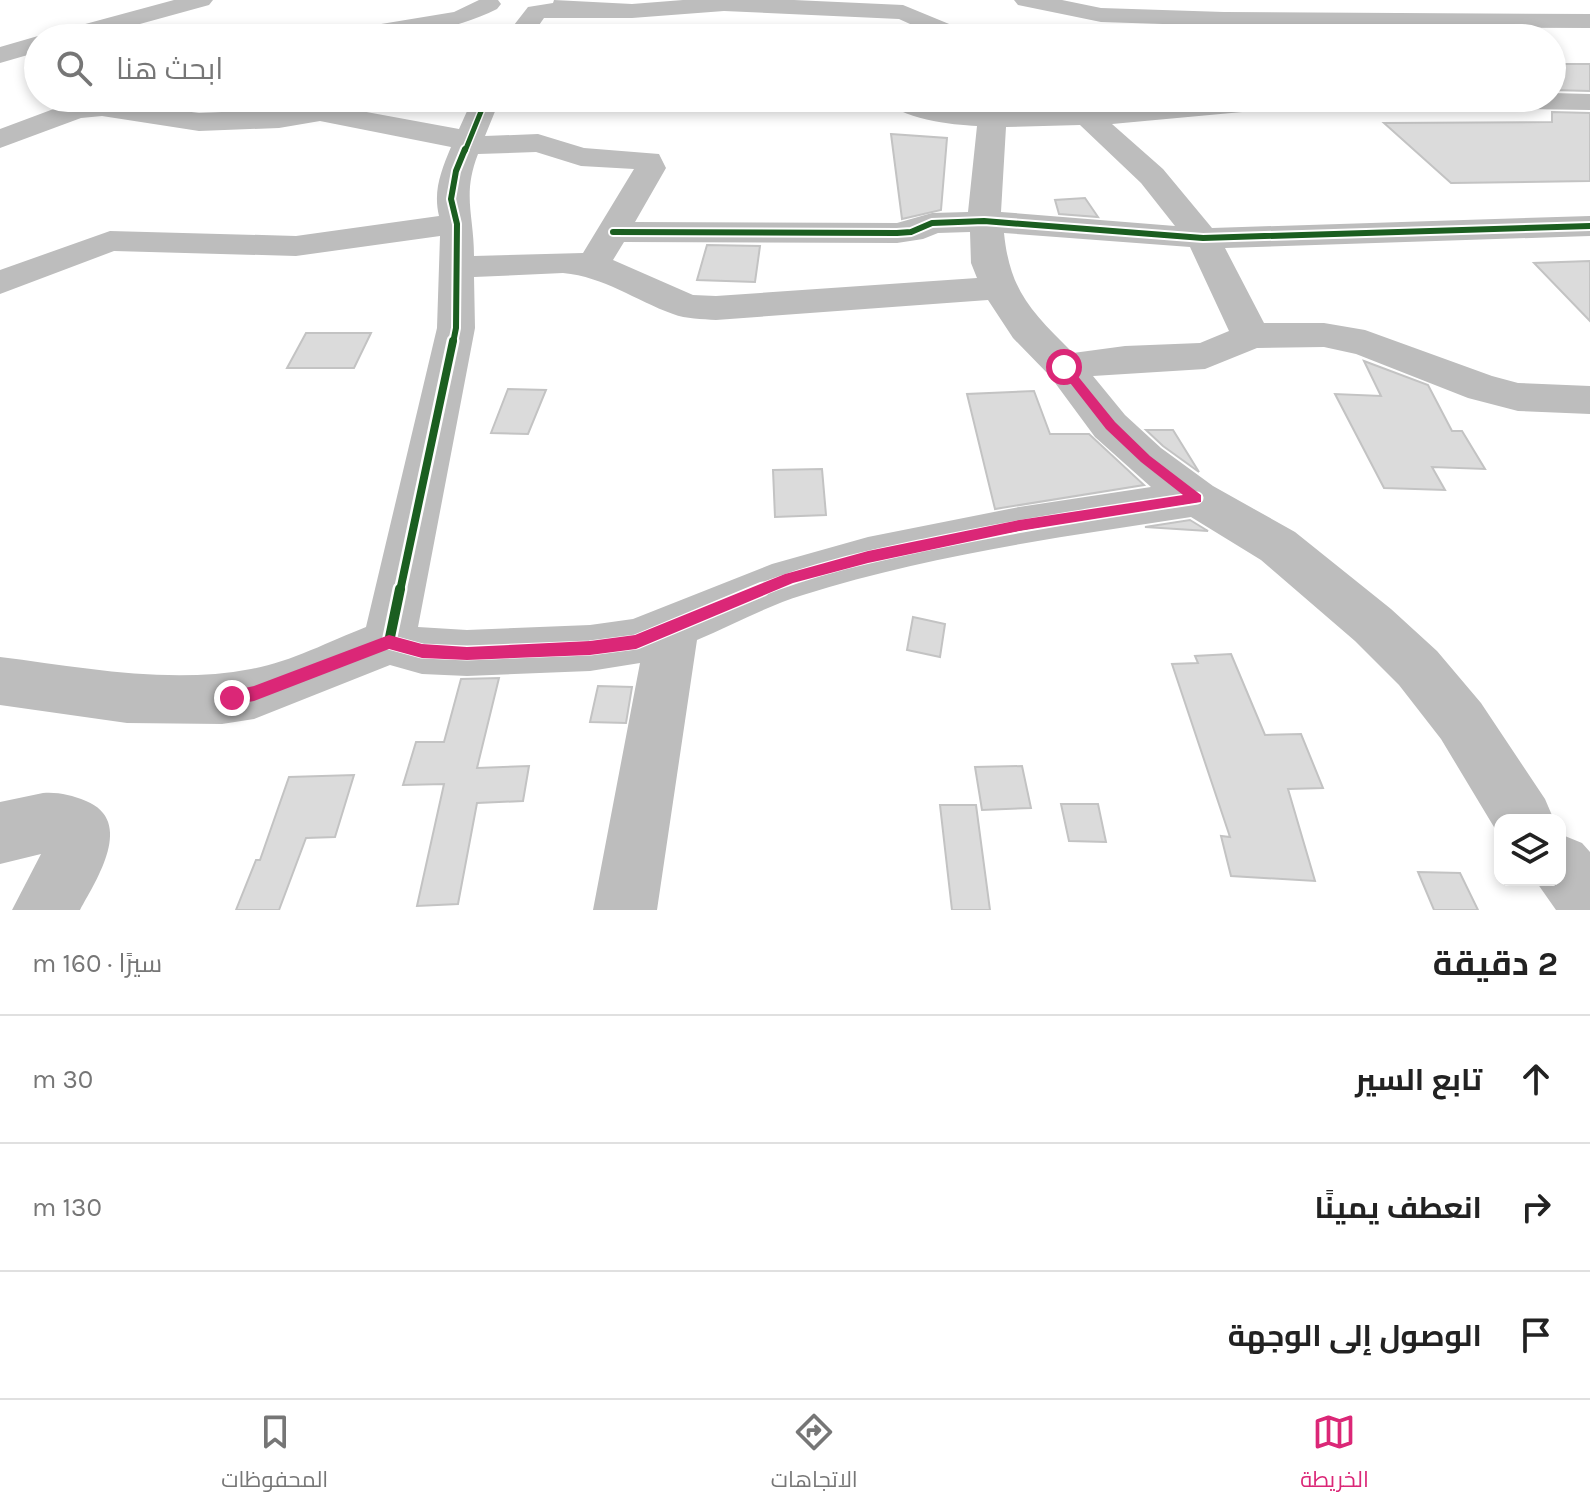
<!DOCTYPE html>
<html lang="ar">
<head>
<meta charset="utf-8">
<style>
  :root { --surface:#fff; --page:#f2f2f2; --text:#222; --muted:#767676; --line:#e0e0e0; --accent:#db2777 }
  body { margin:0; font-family:Karla,Cairo,sans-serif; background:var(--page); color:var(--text); direction:rtl }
  .controls { position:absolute; right:24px; bottom:24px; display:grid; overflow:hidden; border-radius:16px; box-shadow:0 4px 12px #0003 }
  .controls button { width:72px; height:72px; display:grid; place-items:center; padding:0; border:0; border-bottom:2px solid var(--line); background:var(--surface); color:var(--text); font:40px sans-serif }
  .stop { position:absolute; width:24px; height:24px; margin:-18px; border:6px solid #db2777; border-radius:50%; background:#fff }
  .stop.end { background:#db2777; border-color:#fff; box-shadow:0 2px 8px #0008 }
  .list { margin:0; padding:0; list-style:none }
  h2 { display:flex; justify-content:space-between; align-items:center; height:104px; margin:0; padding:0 32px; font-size:34px }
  h2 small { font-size:26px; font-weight:400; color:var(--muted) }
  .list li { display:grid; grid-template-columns:52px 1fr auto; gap:24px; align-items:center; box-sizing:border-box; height:128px; padding:0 32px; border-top:2px solid var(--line) }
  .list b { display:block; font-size:30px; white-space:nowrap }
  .list em { font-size:26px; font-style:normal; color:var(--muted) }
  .icon { flex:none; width:44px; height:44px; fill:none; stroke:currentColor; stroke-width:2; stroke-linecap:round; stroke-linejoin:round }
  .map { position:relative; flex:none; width:1590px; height:910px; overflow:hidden; direction:ltr }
  .search { position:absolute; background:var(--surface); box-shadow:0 4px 12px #0003; left:24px; right:24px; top:24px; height:88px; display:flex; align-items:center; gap:20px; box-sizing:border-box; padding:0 28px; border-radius:44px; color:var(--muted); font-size:30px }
  .sheet { height:488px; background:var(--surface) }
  nav { display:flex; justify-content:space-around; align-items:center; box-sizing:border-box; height:112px; border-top:2px solid var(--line); background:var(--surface); font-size:22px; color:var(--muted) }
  nav a { display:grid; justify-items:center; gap:4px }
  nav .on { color:var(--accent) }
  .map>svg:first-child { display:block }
  .building { fill:#dbdbdb; stroke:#c3c3c3; stroke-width:2 }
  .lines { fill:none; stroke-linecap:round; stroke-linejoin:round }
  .street { fill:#bdbdbd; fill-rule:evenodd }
  .cycleway-far3-casing { stroke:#fff; stroke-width:8 }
  .cycleway-far2-casing { stroke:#fff; stroke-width:10 }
  .cycleway-far1-casing { stroke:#fff; stroke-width:13 }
  .cycleway-casing { stroke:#fff; stroke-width:15 }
  .cycleway-far3 { stroke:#1b5e20; stroke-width:5 }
  .cycleway-far2 { stroke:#1b5e20; stroke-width:6 }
  .cycleway-far1 { stroke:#1b5e20; stroke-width:8 }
  .cycleway { stroke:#1b5e20; stroke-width:10 }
  .route { fill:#db2777 }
</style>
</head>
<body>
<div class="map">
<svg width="1590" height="910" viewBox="0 0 1590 910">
  <rect width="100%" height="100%" fill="#fff"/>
  <g class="building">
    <polygon points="1552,64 1590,64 1590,91 1552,90"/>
    <polygon points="1552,112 1590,113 1590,181 1451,183 1384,123 1552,122"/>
    <polygon points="891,134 947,138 941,210 902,219"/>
    <polygon points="1085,198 1098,217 1059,214 1055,200"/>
    <polygon points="707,245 760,246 755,282 697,280"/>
    <polygon points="1590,261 1590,321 1534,263"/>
    <polygon points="306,333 371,333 354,368 287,368"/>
    <polygon points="1364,361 1428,385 1452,431 1462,431 1485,469 1432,467 1445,490 1384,488 1335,394 1381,396"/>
    <polygon points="508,389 546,390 528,434 491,433"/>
    <polygon points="1034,391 1050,434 1089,434 1144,485 995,509 967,394"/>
    <polygon points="1146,430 1173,430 1199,472 1163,446"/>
    <polygon points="822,469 826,515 775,517 773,470"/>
    <polygon points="1190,520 1208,531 1145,527"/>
    <polygon points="913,617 945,624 940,657 907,650"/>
    <polygon points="1231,654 1265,735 1301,734 1323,788 1288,789 1315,881 1231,876 1221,836 1230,837 1172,664 1198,663 1195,656"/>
    <polygon points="499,678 477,768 529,766 523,801 477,803 458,904 417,906 444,784 403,785 416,742 444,742 461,679"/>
    <polygon points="598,686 632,687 626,723 590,722"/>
    <polygon points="1022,766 1031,808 982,810 975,767"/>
    <polygon points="354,775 335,837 306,838 279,910 236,910 256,860 260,860 289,777"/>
    <polygon points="1061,804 1098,804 1106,842 1069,841"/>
    <polygon points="940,805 976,805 990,910 952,910"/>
    <polygon points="1418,872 1460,873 1478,910 1434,910"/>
  </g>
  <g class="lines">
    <g class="street">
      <polygon points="174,0 213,0 209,5 89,38 48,38 52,33"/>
      <path d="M479 0H498L501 4 497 9C453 31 402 38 352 38L369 26 454 12Z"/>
      <polygon points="554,0 632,4 683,0 794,0 903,5 971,33 975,38 941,38 899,19 724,11 632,18 544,18 530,38 504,38 528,7 553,3"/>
      <polygon points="1014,0 1062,0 1101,8 1224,12 1590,14 1590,28 1224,26 1101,22 1018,5"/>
      <polygon points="38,36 45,38 38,38 38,52 0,63 0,47"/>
      <path d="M1552 93 1590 94V110L1308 106 1112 124 1163 169 1212 228 1590 216V236L1225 248 1264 323H1324L1365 330 1492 376 1518 383 1590 386V414L1518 411 1468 398 1356 354 1324 347 1257 348 1205 369 1093 376 1125 415 1161 448 1213 486 1295 532 1391 609 1437 651 1481 703 1545 799 1554 820H1500V837L1441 739 1399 685 1355 641 1261 560 1191 517C1061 537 929 555 803 595 767 606 732 625 697 640L657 910H593L640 663 590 671 467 676 422 674 390 665 254 719 222 724 127 723 0 705V657C82 667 168 685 251 669 288 663 330 641 366 627L437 328 440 236 296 256 114 251 0 294V270L110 231 296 236 439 216C433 191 441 171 451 147L320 121 279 128 199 131 102 116 81 118 0 148V129L67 104 102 100 199 113 289 109 283 98H311L323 104 459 129 468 109 467 98H495L496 109 485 136 538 134 584 148 659 154 666 168 635 222 897 223 932 213 968 212 977 126C953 125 898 119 883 98H920L931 103 980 109 981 98H1009L1008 109 1028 110 1219 98H1552ZM1080 125 1141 183 1175 226 1001 212 1006 127ZM536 152 581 166 634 169 583 253 474 256C474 215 462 195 478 154ZM970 232 971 263 977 278 716 296 693 295 613 260 624 242 897 243 923 239 938 233ZM1004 233 1190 247 1229 331 1200 343 1125 346 1073 353C1032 312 1010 292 1004 233ZM563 273C605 277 634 300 673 314 686 319 702 319 716 320L988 300 1013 338 1050 376 1095 437 1151 487 1019 507 868 537 772 564 633 619 590 625 467 630 418 627 475 328 474 277Z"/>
      <path d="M43 793C59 792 71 795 86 801 135 821 97 879 80 910H12L41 854 0 864V802Z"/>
      <polygon points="1560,834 1582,843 1590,852 1590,910 1556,910 1535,880 1560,880"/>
    </g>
    <defs>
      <polyline id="cycleway-far3" points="465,151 482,109 481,98"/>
      <g id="cycleway-far2">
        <polyline points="613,232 897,233 911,232 932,223 984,221 1203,238 1590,226"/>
        <polyline points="453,343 456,328 457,224 451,199 456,171 465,149"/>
      </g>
      <g id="cycleway-far1">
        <polyline points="400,591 453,341"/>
        <path d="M758 591C811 569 868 557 924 545 1014 526 1105 512 1197 498"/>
      </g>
      <polyline id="cycleway" points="400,589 389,642 422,651 467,653 590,648 636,642 763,589"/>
    </defs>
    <use href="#cycleway-far3" class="cycleway-far3-casing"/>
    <use href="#cycleway-far2" class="cycleway-far2-casing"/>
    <use href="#cycleway-far1" class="cycleway-far1-casing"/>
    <use href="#cycleway" class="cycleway-casing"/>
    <use href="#cycleway-far3" class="cycleway-far3"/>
    <use href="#cycleway-far2" class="cycleway-far2"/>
    <use href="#cycleway-far1" class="cycleway-far1"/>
    <use href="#cycleway" class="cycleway"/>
  </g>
  <polygon class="route" points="1064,363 1068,364 1115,422 1150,456 1201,495 1201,502 1019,531 868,563 793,583 636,649 590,655 467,660 422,658 389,649 254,701 232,705 224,698 227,692 254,686 389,635 422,644 467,647 590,641 635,635 785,574 868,551 1019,520 1183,495 1141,462 1106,429 1060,370 1060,364"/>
</svg>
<div class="controls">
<button><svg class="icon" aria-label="layers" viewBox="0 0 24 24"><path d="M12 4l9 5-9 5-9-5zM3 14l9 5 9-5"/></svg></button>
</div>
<div class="stop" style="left:1064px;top:367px"></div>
<div class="stop end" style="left:232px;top:698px"></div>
<div class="search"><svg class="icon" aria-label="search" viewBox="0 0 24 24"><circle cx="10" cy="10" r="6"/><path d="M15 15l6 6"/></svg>ابحث هنا</div>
</div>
<section class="sheet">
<h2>2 دقيقة<small>سيرًا · 160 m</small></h2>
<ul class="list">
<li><svg class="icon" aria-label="ahead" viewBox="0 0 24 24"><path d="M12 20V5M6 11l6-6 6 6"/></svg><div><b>تابع السير</b></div><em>30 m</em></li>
<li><svg class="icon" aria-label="right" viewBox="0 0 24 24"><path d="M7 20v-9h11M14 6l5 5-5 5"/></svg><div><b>انعطف يمينًا</b></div><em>130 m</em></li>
<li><svg class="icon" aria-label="arrive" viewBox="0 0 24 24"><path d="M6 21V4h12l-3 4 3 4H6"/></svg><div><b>الوصول إلى الوجهة</b></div></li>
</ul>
</section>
<nav>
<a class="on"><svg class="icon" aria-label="map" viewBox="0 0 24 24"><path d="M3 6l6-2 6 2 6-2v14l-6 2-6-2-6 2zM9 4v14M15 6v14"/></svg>الخريطة</a>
<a><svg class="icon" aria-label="directions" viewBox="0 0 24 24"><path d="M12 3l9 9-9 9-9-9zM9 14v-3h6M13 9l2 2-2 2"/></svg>الاتجاهات</a>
<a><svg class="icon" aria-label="saved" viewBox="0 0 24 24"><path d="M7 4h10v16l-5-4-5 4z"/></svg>المحفوظات</a>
</nav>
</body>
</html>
